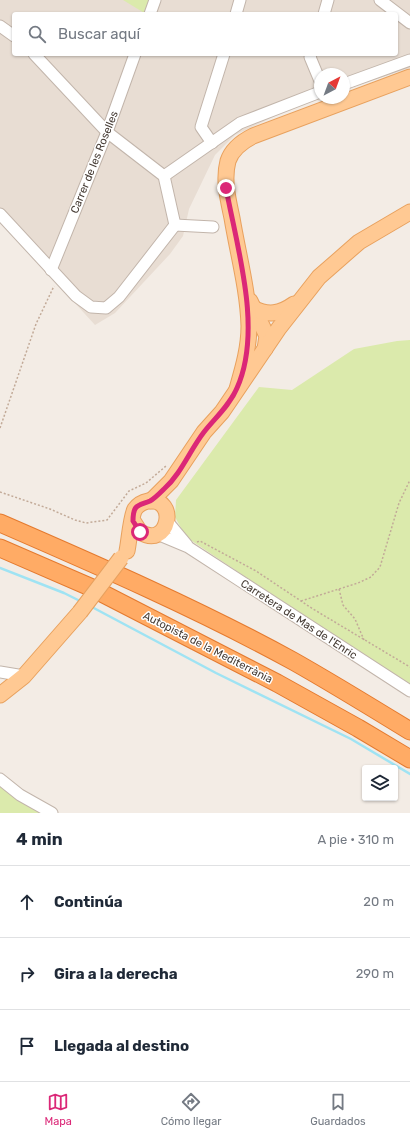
<!DOCTYPE html>
<html lang="es">
<head>
<meta charset="utf-8">
<style>
  :root { --surface:#fff; --page:#f6f6f7; --text:#1f2937; --muted:#747a83; --line:#e0e1e3; --accent:#db2777 }
  body { margin:0; font-family:Rubik,sans-serif; background:var(--page); color:var(--text) }
  .controls { position:absolute; right:12px; bottom:12px; display:grid; overflow:hidden; border-radius:4px; box-shadow:0 1px 3px #0004 }
  .controls button { width:36px; height:36px; display:grid; place-items:center; padding:0; border:0; border-bottom:1px solid var(--line); background:var(--surface); color:var(--text); font:20px sans-serif }
  .compass { position:absolute; left:314px; top:68px; width:36px; height:36px; border-radius:50%; background:var(--surface); box-shadow:0 1px 3px #0004; rotate:41deg }
  .stop { position:absolute; width:12px; height:12px; margin:-9px; border:3px solid #db2777; border-radius:50%; background:#fff }
  .stop.end { background:#db2777; border-color:#fff; box-shadow:0 1px 4px #0008 }
  .list { margin:0; padding:0; list-style:none }
  h2 { display:flex; justify-content:space-between; align-items:center; height:52px; margin:0; padding:0 16px; font-size:17px }
  h2 small { font-size:13px; font-weight:400; color:var(--muted) }
  .list li { display:grid; grid-template-columns:26px 1fr auto; gap:12px; align-items:center; box-sizing:border-box; height:72px; padding:0 16px; border-top:1px solid var(--line) }
  .list b { display:block; font-size:15px; white-space:nowrap }
  .list em { font-size:13px; font-style:normal; color:var(--muted) }
  .icon { flex:none; width:22px; height:22px; fill:none; stroke:currentColor; stroke-width:2; stroke-linecap:round; stroke-linejoin:round }
  .map { position:relative; flex:none; width:410px; height:813px; overflow:hidden }
  .search { position:absolute; background:var(--surface); box-shadow:0 1px 3px #0004; left:12px; right:12px; top:12px; height:44px; display:flex; align-items:center; gap:10px; box-sizing:border-box; padding:0 14px; border-radius:4px; color:var(--muted); font-size:15px }
  .sheet { height:268px; background:var(--surface) }
  nav { display:flex; justify-content:space-around; align-items:center; box-sizing:border-box; height:56px; border-top:1px solid var(--line); background:var(--surface); font-size:11px; color:var(--muted) }
  nav a { display:grid; justify-items:center; gap:2px }
  nav .on { color:var(--accent) }
  .map>svg:first-child { display:block }
  .residential { fill:#e8ddd3; fill-rule:evenodd }
  .green { fill:#dbeaac }
  .lines { fill:none; stroke-linecap:round; stroke-linejoin:round }
  .stream { stroke:#9fe3f3; stroke-width:2.5 }
  .minor-casing { stroke:#c2b5ab; stroke-width:13 }
  .major-casing { stroke:#e8a15e; stroke-width:17 }
  .highway-casing { stroke:#e47a2f; stroke-width:19 }
  .path { stroke:#c2aa98; stroke-width:1.5; stroke-dasharray:2 2; stroke-linecap:butt }
  .minor { stroke:#fff; stroke-width:11 }
  .major { stroke:#ffc993; stroke-width:15 }
  .highway { stroke:#ffab65; stroke-width:17 }
  .major-bridge-casing { stroke:#e8a15e; stroke-width:17; stroke-linecap:butt }
  .major-bridge { stroke:#ffc993; stroke-width:15 }
  .route { stroke:#db2777; stroke-width:5 }
  .labels { text-anchor:middle; stroke-width:3; stroke-linejoin:round; paint-order:stroke }
  .street-label { font-size:11px; fill:#463c35; stroke:#fff }
</style>
</head>
<body>
<div class="map">
<svg width="410" height="813" viewBox="0 0 410 813">
  <rect width="100%" height="100%" fill="#f3ece5"/>
  <path class="residential" d="M0 0H410V68L344 90V74H320V97L305 102 235 135 215 155 189 209 183 236 170 254 115 313 95 325 0 221ZM14 14H396V54H14Z"/>
  <g class="green">
    <polygon points="123,0 151,0 146,14"/>
    <polygon points="410,340 410,687 186,537 175,517 176,500 259,387 292,390 354,349 397,341"/>
    <polygon points="0,780 53,813 0,813"/>
  </g>
  <g class="lines">
    <g class="stream">
      <polyline points="0,568 64,593 82,602"/>
      <polyline points="90,606 216,673 351,739 410,774"/>
    </g>
    <defs>
      <g id="minor">
        <polyline points="380,0 410,23"/>
        <polyline points="150,14 155,0"/>
        <polyline points="236,14 240,0"/>
        <polyline points="324,14 328,0"/>
        <polyline points="0,26 14,36"/>
        <polyline points="34,54 107,132 164,176 175,225"/>
        <polyline points="311,54 310,57 320,81"/>
        <polyline points="344,84 410,60"/>
        <polyline points="212,143 201,127 224,54"/>
        <polyline points="164,176 240,123 320,92"/>
        <polyline points="0,214 76,296 91,307 106,308 119,297 175,225"/>
        <polyline points="175,225 213,227"/>
        <polyline points="51,270 107,132 135,54"/>
        <polyline points="167,521 187,545"/>
        <polyline points="157,534 188,547 410,691"/>
        <polyline points="0,672 24,676"/>
        <polyline points="0,779 20,795 52,813"/>
      </g>
      <g id="major">
        <polyline points="250,301 267,336 265,349"/>
        <path d="M253 308C268 316 280 314 294 304"/>
        <path d="M237 389C243 368 249 348 249 326 248 290 238 254 232 218 228 199 223 180 228 161 232 149 243 141 253 136L410 77"/>
        <polyline points="151,501 171,481 204,432 222,412 279,328 319,277 359,242 410,212"/>
        <path d="M127 551C129 542 131 515 135 509 138 505 143 502 148 501 179 497 169 550 140 532L133 521"/>
        <polyline points="0,695 24,676 80,612"/>
      </g>
      <g id="highway">
        <path d="M0 523C99 566 198 609 293 661 332 683 371 707 410 731"/>
        <polyline points="0,548 90,587 277,683 358,728 410,759"/>
      </g>
    </defs>
    <use href="#minor" class="minor-casing"/>
    <use href="#major" class="major-casing"/>
    <use href="#highway" class="highway-casing"/>
    <g class="path">
      <polyline points="0,428 36,324 54,286"/>
      <polyline points="0,492 50,509 75,520 86,523 107,520 129,491 146,483 166,466"/>
      <polyline points="197,542 200,541 256,571 313,609 410,667"/>
      <polyline points="339,589 343,605 355,619 364,640"/>
      <polyline points="301,601 358,583 371,577 380,567 399,503 410,480"/>
    </g>
    <use href="#minor" class="minor"/>
    <use href="#major" class="major"/>
    <use href="#highway" class="highway"/>
    <defs>
      <polyline id="major-bridge" points="80,612 121,558"/>
    </defs>
    <use href="#major-bridge" class="major-bridge-casing"/>
    <use href="#major-bridge" class="major-bridge"/>
  </g>
  <g class="lines">
    <path class="route" d="M140 532 133 521C133 504 138 506 150 501 154 499 161 492 164 489 181 474 190 450 204 432 215 418 230 405 237 388 263 330 237 248 226 188"/>
  </g>
  <g class="labels">
    <g class="street-label">
      <text transform="translate(94 162) rotate(-68)" y="4">Carrer de les Roselles</text>
      <text transform="translate(299 619) rotate(33)" y="4">Carretera de Mas de l'Enric</text>
      <text transform="translate(208 647) rotate(27)" y="4">Autopista de la Mediterrània</text>
    </g>
  </g>
</svg>
<div class="controls">
<button><svg class="icon" aria-label="layers" viewBox="0 0 24 24"><path d="M12 4l9 5-9 5-9-5zM3 14l9 5 9-5"/></svg></button>
</div>
<svg class="compass" viewBox="-18 -18 36 36"><path d="M0-13l5 13h-10z" fill="#e53935"/><path d="M0 13l5-13h-10z" fill="#747a83"/></svg>
<div class="stop" style="left:140px;top:532px"></div>
<div class="stop end" style="left:226px;top:188px"></div>
<div class="search"><svg class="icon" aria-label="search" viewBox="0 0 24 24"><circle cx="10" cy="10" r="6"/><path d="M15 15l6 6"/></svg>Buscar aquí</div>
</div>
<section class="sheet">
<h2>4 min<small>A pie · 310 m</small></h2>
<ul class="list">
<li><svg class="icon" aria-label="ahead" viewBox="0 0 24 24"><path d="M12 20V5M6 11l6-6 6 6"/></svg><div><b>Continúa</b></div><em>20 m</em></li>
<li><svg class="icon" aria-label="right" viewBox="0 0 24 24"><path d="M7 20v-9h11M14 6l5 5-5 5"/></svg><div><b>Gira a la derecha</b></div><em>290 m</em></li>
<li><svg class="icon" aria-label="arrive" viewBox="0 0 24 24"><path d="M6 21V4h12l-3 4 3 4H6"/></svg><div><b>Llegada al destino</b></div></li>
</ul>
</section>
<nav>
<a class="on"><svg class="icon" aria-label="map" viewBox="0 0 24 24"><path d="M3 6l6-2 6 2 6-2v14l-6 2-6-2-6 2zM9 4v14M15 6v14"/></svg>Mapa</a>
<a><svg class="icon" aria-label="directions" viewBox="0 0 24 24"><path d="M12 3l9 9-9 9-9-9zM9 14v-3h6M13 9l2 2-2 2"/></svg>Cómo llegar</a>
<a><svg class="icon" aria-label="saved" viewBox="0 0 24 24"><path d="M7 4h10v16l-5-4-5 4z"/></svg>Guardados</a>
</nav>
</body>
</html>
